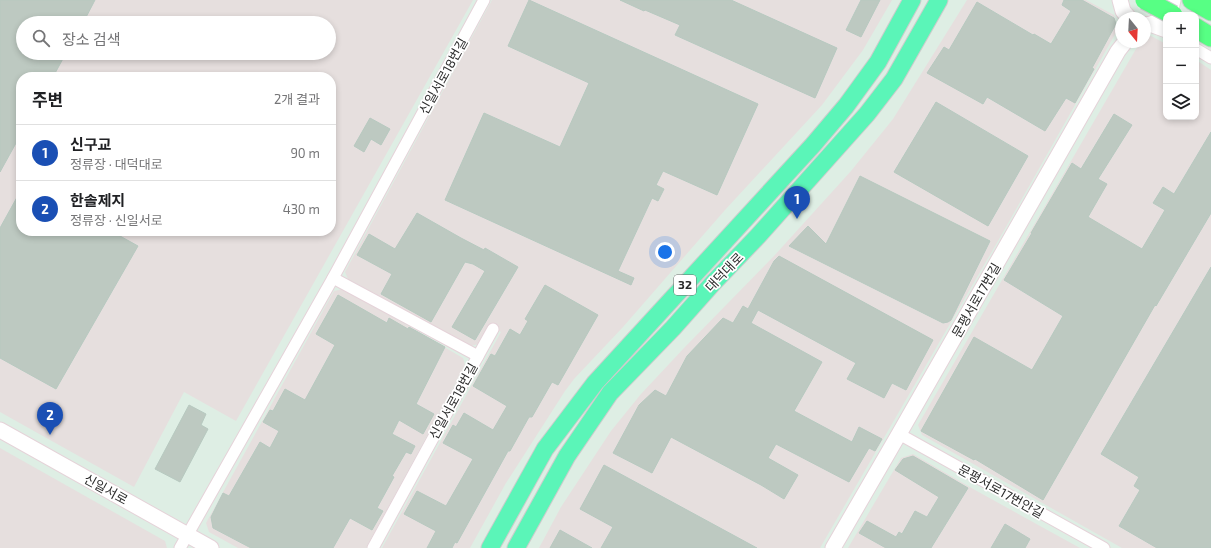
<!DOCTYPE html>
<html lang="ko">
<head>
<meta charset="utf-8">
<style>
  :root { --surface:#fff; --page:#f2f2f2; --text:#202124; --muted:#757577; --line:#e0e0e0; --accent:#7c3aed }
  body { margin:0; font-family:"Exo 2","Noto Sans KR",sans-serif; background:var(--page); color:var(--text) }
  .controls { position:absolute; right:12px; top:12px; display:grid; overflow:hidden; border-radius:8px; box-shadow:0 2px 6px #0003 }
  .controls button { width:36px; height:36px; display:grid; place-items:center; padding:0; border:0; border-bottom:1px solid var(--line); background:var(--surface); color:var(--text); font:20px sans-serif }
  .compass { position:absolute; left:1115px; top:12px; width:36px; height:36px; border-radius:50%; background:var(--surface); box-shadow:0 2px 6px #0003; rotate:162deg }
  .you { position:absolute; left:665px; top:252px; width:14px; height:14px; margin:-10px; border:3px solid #fff; border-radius:50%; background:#1a73e8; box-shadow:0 0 0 6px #1a73e833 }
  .badge { display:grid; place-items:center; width:26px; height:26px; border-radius:50%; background:var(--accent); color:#fff; font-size:13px; font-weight:700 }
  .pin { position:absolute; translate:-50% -33px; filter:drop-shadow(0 1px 2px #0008) }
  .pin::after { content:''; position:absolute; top:21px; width:14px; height:12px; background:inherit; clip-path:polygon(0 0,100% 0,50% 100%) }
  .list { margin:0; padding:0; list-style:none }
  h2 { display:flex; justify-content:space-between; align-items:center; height:52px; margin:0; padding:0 16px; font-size:17px }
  h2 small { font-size:13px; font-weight:400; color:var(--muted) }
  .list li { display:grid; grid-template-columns:26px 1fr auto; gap:12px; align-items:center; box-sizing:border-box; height:56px; padding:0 16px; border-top:1px solid var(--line) }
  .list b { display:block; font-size:15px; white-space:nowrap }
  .list p { margin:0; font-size:13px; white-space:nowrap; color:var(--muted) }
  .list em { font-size:13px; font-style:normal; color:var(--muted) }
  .icon { flex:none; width:22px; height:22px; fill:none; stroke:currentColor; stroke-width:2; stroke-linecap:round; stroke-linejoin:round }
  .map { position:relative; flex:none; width:1211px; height:548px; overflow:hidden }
  .search { position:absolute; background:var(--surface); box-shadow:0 2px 6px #0003; left:16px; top:16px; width:320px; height:44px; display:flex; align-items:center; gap:10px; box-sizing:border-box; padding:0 14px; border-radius:22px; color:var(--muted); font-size:15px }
  .panel { position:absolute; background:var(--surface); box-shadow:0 2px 6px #0003; left:16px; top:72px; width:320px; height:164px; border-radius:16px }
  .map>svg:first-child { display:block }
  .industrial { fill:#e6dfde; fill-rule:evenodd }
  .building { fill:#bdc9c1; stroke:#b7c9c0 }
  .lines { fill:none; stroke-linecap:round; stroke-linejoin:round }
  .street-casing { stroke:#e5d3d9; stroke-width:13 }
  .secondary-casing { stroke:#e5d3d9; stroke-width:17 }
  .primary-casing { stroke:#ccc; stroke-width:19 }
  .highway-casing { stroke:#ccc; stroke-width:21 }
  .street { stroke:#fff; stroke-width:11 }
  .secondary { stroke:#fff; stroke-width:15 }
  .primary { stroke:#5bf5b8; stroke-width:17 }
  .highway { stroke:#57ff84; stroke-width:19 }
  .highway-bridge-casing { stroke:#ccc; stroke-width:21; stroke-linecap:butt }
  .highway-bridge { stroke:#57ff84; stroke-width:19 }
  .labels { text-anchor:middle; stroke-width:3.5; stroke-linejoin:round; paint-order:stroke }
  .shield { fill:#fff; stroke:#6b6b6b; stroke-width:1 }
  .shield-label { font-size:12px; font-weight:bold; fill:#2c2c2c }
  .street-label { font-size:13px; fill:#2c2c2c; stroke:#fff }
</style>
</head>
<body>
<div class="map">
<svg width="1211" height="548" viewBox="0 0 1211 548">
  <rect width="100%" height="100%" fill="#deeee4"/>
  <g class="industrial">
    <path d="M0 0H473L236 421 184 392 134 487 0 412ZM23 23H329V53H23ZM21 77H331V231H21Z"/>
    <polygon points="492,0 892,0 863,50 822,105 725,210 623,327 574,379 565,391 506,483 470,548 382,548 501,332 489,325 478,344 471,346 348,279 345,272"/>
    <polygon points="967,0 1086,0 1114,15 1118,29 998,241 820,548 539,548 561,507 611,431 641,394 684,348 774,256 851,171 893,119"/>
    <polygon points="1151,36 1166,44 1166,117 1196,117 1196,60 1211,70 1211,548 1122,548 922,435 918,425 1140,42 1145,42 1145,39"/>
    <polygon points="344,289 463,358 465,365 366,548 238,548 209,532 206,523 334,291"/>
    <polygon points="0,448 165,541 167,548 0,548"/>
    <polygon points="913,454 975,490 1080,548 848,548 901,458"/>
  </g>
  <g class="building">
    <polygon points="0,0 95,0 83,23 23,23 23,53 66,53 53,77 21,77 21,134 0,172"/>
    <polygon points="529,0 758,104 717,195 663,171 656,185 664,189 658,201 652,198 618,271 634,278 631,285 445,200 484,113 560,147 589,83 508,46"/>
    <polygon points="620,0 731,0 837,48 815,98 675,35 680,25 645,10 644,11"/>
    <polygon points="861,0 880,0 861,37 846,30"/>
    <polygon points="1064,0 1082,0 1114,18 1116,24 1092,68 1094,69 1075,103 1066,98 1045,131 987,97 983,104 927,73 944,47 949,50 977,2 1033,35 1034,34 1051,44 1071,11 1062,5"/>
    <polygon points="936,102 1028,156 988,226 894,172"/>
    <polygon points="1114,114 1132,125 1098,179 1107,184 1088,217 1142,249 1165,210 1153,203 1163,187 1174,194 1211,132 1211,213 1156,306 1155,305 1043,500 975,459 974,460 921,431 974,337 1032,370 1063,316 1004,280 1032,233 1031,233 1072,163 1081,169"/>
    <polygon points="370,118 390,129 381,145 371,139 364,152 354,146"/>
    <polygon points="860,176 990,241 951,320 948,322 943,323 789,246 808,226 826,244"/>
    <polygon points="21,190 21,231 111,231 138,246 56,389 0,358 0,228"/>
    <polygon points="417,213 461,238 484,250 485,248 518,267 475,340 452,327 485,271 473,264 465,262 431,322 381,294 392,274 357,255 369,234 395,249"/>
    <polygon points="779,256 933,340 906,390 892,383 884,398 847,379 856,363 758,310 751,323 822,362 794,411 852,442 859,427 882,439 875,451 869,448 849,482 776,444 768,458 798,475 784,499 761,485 671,437 652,473 613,453 639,405 655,390 666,396 687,356 723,318 733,323 743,306 748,309 774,261"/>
    <polygon points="1211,267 1211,548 1157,548 1119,526 1140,490 1134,486 1139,477 1101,454"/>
    <polygon points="545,285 598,315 558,385 552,382 532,417 529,417 510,451 508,451 457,543 455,542 452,548 427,548 436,531 404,514 417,491 446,506 473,459 443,443 453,425 456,427 464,413 493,430 507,406 473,386 491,354 495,356 510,329 520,335 528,321 525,319"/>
    <polygon points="338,295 387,323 389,318 408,329 409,327 445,347 416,404 434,414 423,434 399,420 392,434 415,446 411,454 406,452 392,476 394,477 377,508 383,511 372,530 350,518 333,548 251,548 213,528 211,517 223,493 229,496 260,442 270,448 279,431 263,422 270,410 273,411 285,389 305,400 335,345 316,334"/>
    <polygon points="189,405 206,414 201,425 208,429 180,482 155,469"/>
    <polygon points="913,456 968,488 931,548 886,548 859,533 867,521 896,537 899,532 902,534 915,511 927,517 939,497 895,470 903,459"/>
    <polygon points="604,465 757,548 601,548 613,527 580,509"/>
    <polygon points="1005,524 1030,539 1025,548 991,548"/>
    <polygon points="560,530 592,548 550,548"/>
  </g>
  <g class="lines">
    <defs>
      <g id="street">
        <polyline points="1147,25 1166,32"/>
        <polyline points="1196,49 1211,58"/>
        <polyline points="333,278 478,356 373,548"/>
        <polyline points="478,356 493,329"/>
        <polyline points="899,434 1104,548"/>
        <polyline points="180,548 333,278 484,0"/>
      </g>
      <g id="secondary">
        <polyline points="1120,0 1123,11 1129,18"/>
        <polyline points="1167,15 1171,9 1173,0"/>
        <path d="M1145 25C1153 24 1160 21 1166 16"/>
        <polyline points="0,430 211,548"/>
        <polyline points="833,548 899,434 1118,51 1125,42"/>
      </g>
      <g id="primary">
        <polyline points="490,548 545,449 595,383 813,145 846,106 878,62 912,0"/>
        <polyline points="516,548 567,456 610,393 673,328 713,283 758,236 867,114 894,79 939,0"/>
      </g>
      <g id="highway">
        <polyline points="1192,0 1211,11"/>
        <polyline points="1196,28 1211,37"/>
      </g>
    </defs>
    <use href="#street" class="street-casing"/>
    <use href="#secondary" class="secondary-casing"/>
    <use href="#primary" class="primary-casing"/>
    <use href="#highway" class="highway-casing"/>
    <use href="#street" class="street"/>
    <use href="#secondary" class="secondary"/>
    <use href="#primary" class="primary"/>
    <use href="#highway" class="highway"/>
    <defs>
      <polyline id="highway-bridge" points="1145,0 1173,15"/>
    </defs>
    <use href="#highway-bridge" class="highway-bridge-casing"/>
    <use href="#highway-bridge" class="highway-bridge"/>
  </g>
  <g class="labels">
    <rect class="shield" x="674" y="275" width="22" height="20" rx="3"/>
    <g class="shield-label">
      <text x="685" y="289">32</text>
    </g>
    <g class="street-label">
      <text transform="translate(443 76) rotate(-61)" y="5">신일서로18번길</text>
      <text transform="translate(724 272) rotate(-46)" y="5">대덕대로</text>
      <text transform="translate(976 300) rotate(-60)" y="5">문평서로17번길</text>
      <text transform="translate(453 401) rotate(-61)" y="5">신일서로18번길</text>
      <text transform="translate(106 489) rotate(29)" y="5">신일서로</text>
      <text transform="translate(1001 491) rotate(29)" y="5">문평서로17번안길</text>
    </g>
  </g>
</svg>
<div class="controls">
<button>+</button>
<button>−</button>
<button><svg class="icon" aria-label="layers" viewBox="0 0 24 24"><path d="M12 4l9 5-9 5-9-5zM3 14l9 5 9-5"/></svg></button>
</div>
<svg class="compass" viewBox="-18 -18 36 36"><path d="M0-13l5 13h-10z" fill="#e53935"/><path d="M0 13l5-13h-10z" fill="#757577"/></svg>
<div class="you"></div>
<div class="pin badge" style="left:797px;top:219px;background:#1a4fb4">1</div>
<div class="pin badge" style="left:50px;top:435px;background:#1a4fb4">2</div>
<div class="search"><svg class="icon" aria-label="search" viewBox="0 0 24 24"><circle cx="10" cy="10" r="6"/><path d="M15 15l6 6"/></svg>장소 검색</div>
<section class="panel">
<h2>주변<small>2개 결과</small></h2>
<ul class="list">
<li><span class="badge" style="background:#1a4fb4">1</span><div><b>신구교</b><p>정류장 · 대덕대로</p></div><em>90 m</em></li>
<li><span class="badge" style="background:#1a4fb4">2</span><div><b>한솔제지</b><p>정류장 · 신일서로</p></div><em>430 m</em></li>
</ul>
</section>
</div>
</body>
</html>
